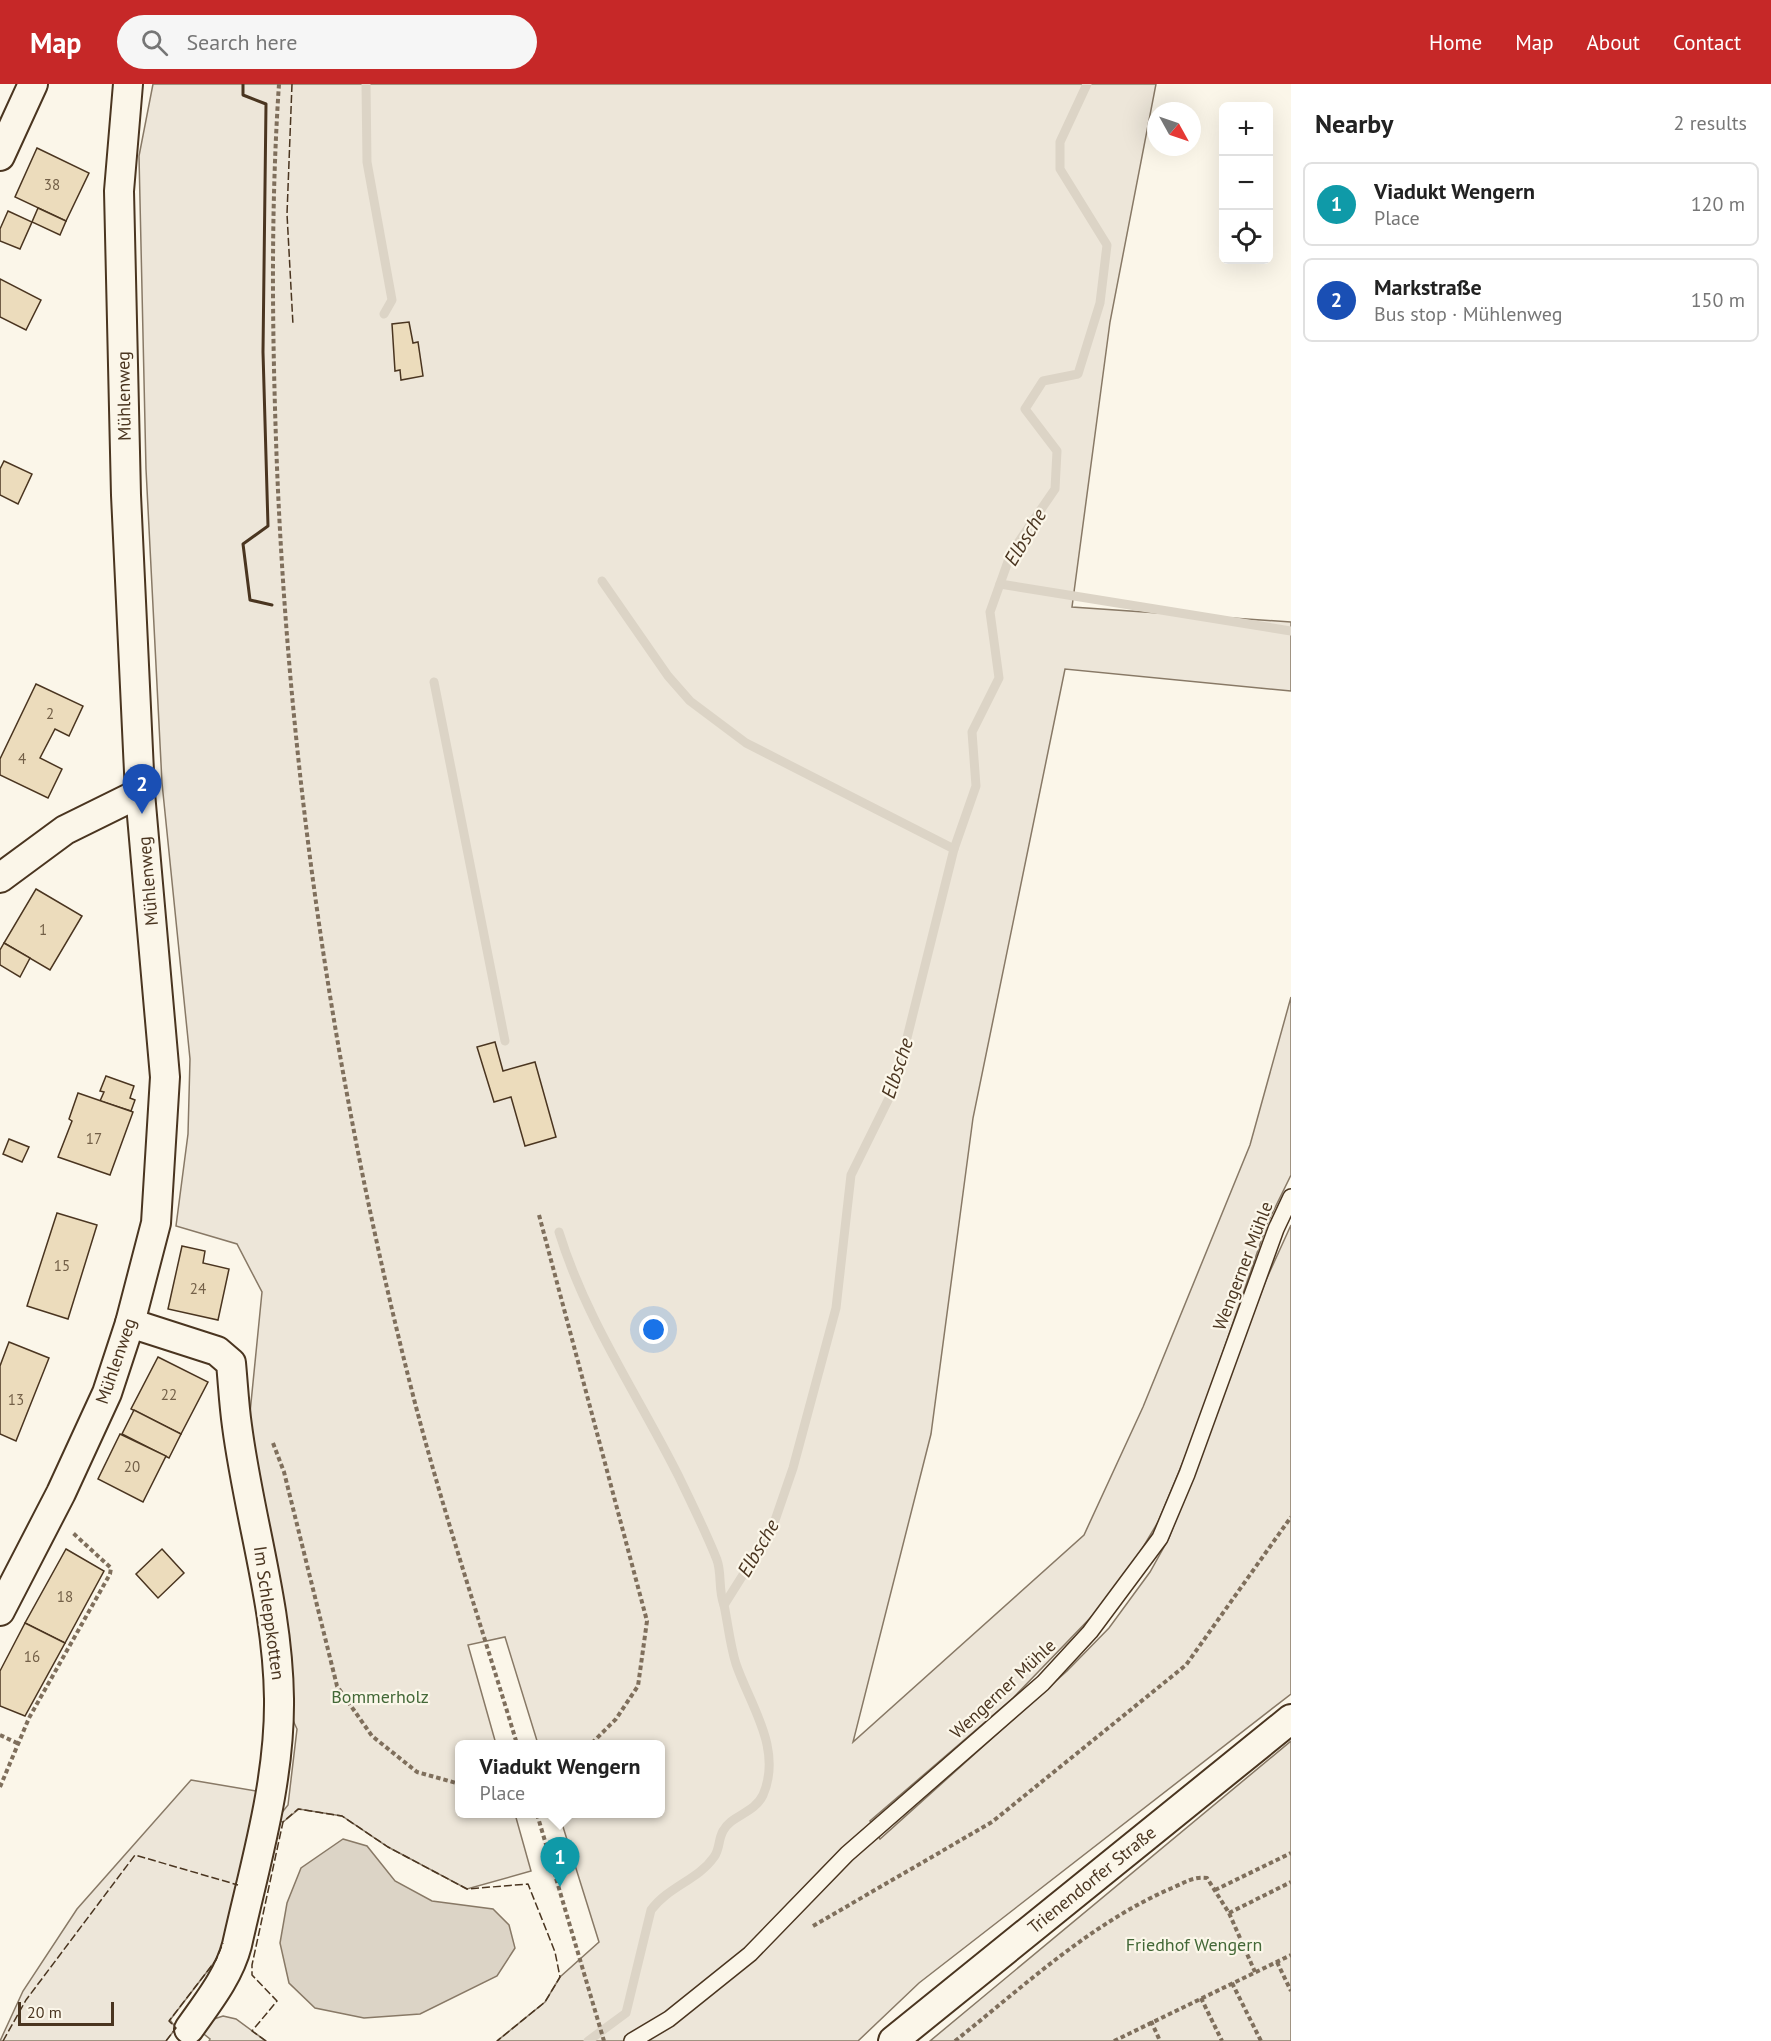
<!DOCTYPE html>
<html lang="en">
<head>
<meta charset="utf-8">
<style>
  :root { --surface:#fff; --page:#f6f6f6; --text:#222; --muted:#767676; --line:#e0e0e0; --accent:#c62828 }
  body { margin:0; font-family:"PT Sans",sans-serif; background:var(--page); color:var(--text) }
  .controls { position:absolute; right:18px; top:18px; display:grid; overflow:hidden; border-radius:9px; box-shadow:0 6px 24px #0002 }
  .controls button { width:54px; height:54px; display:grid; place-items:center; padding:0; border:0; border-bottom:2px solid var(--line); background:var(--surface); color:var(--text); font:30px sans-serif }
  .compass { position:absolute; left:1147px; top:18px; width:54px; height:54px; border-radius:50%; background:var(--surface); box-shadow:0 6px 24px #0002; rotate:130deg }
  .scale { position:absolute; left:18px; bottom:15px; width:96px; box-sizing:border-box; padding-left:6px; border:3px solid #4a3520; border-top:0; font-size:16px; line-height:21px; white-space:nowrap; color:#4a3520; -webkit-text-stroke:4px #fbf6e9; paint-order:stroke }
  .you { position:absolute; left:654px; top:1246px; width:21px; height:21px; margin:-15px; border:4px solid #fff; border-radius:50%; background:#1a73e8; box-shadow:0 0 0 9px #1a73e833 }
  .badge { display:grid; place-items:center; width:39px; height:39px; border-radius:50%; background:var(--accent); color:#fff; font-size:20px; font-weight:700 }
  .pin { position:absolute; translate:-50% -50px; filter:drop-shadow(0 2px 3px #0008) }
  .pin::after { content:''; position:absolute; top:32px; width:21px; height:18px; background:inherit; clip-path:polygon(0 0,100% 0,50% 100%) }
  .popup { position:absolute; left:455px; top:1656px; width:210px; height:78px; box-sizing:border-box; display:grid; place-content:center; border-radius:9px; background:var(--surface); filter:drop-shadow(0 2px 4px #0005); font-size:20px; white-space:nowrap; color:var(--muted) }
  .popup b { font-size:22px; color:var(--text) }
  .popup::after { content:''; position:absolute; left:50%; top:100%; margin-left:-12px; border:12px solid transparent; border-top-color:var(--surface) }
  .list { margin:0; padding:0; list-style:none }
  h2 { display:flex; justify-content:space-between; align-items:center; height:78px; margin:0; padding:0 24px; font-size:26px }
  h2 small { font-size:20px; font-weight:400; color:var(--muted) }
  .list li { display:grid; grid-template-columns:39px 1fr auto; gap:18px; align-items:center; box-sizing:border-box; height:84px; margin:0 12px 12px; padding:0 12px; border:2px solid var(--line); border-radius:9px }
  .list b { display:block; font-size:22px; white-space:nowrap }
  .list p { margin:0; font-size:20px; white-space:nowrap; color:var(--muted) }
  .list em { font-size:20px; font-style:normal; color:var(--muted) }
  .icon { flex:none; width:33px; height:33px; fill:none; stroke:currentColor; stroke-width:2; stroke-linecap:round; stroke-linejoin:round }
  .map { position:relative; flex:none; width:1291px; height:1957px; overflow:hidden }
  header { display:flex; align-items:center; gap:36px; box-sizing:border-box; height:84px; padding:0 30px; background:var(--accent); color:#fff }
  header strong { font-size:28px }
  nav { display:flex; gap:33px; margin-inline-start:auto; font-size:21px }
  .search { width:420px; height:54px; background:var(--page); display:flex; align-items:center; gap:15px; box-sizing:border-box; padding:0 21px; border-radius:33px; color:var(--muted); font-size:22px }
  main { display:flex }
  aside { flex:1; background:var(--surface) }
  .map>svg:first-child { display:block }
  .green { fill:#ede6d9; stroke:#887966; stroke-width:1.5 }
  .water { fill:#dcd4c6; stroke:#887966; stroke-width:1.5 }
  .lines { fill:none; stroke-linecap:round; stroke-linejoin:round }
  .stream { stroke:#dcd4c6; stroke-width:9 }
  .building { fill:#ecdcbc; stroke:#4a3520; stroke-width:1.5 }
  .lane-casing { stroke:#4a3520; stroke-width:18 }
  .street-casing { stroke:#4a3520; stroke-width:32 }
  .path { stroke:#7f6f5c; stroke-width:4; stroke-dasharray:4.5 3; stroke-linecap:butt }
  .lane { stroke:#fbf6e9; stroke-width:15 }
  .street { stroke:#fbf6e9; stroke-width:28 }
  .fence { stroke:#4a3520; stroke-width:1.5; stroke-dasharray:8 3; stroke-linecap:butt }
  .wall { stroke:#4a3520; stroke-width:3 }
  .labels { text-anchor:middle; stroke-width:4.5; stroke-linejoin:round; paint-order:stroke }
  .number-label { font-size:15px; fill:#725f47 }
  .street-label { font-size:18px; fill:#4a3520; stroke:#fbf6e9 }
  .park-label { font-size:18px; fill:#436837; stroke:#fbf6e9 }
  .water-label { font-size:20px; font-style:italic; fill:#4a3520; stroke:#fbf6e9 }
</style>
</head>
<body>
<header>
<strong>Map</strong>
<div class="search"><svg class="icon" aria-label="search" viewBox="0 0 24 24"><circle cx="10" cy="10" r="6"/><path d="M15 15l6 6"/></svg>Search here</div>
<nav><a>Home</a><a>Map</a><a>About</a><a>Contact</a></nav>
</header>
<main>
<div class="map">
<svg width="1291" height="1957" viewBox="0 0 1291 1957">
  <rect width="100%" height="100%" fill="#fbf6e9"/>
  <g class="green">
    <polygon points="153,0 1156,0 1110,238 1072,523 1291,538 1291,607 1065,585 973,1034 931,1350 853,1658 1084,1451 1143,1323 1250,1061 1291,913 1291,1091 1267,1140 1195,1349 1158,1438 1133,1480 1097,1527 1013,1614 870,1737 880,1755 1067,1587 1109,1544 1150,1488 1169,1454 1266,1196 1291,1141 1291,1610 919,1899 858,1957 497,1957 545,1918 560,1893 599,1858 559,1730 660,1730 660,1660 538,1660 505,1553 468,1561 496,1660 460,1660 460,1730 515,1730 531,1787 467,1805 388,1763 342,1732 299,1725 283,1738 276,1736 288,1721 297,1645 285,1619 249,1339 262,1208 237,1160 176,1142 188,1050 190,975 162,699 146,385 139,72"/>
    <polygon points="1291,1657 1291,1957 930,1957"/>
    <polygon points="191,1696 262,1708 227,1849 216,1876 170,1936 176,1944 166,1957 0,1957 23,1907 77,1825"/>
    <polygon points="223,1932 236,1935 266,1957 209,1957 210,1955 200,1947 211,1936"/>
  </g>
  <polygon class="water" points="343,1755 367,1762 395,1797 432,1817 493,1825 509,1841 515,1864 497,1892 420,1930 364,1934 315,1924 289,1899 280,1859 287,1819 301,1784"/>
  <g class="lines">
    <g class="stream">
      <polyline points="366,0 367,78 392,216 384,230"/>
      <polyline points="602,497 668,592 690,617 746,659 954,765"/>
      <polyline points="1000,500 1291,547"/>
      <polyline points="434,598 505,957"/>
      <path d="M559 1148C586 1236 638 1311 679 1393 692 1420 706 1448 717 1476 722 1490 718 1505 724 1521"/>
      <path d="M588 1957 626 1929 651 1826C669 1802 698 1796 714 1773 720 1765 718 1756 723 1747 731 1731 754 1730 763 1711 783 1665 750 1621 736 1580 730 1561 728 1540 724 1521L772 1445 793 1384 836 1224 851 1091 895 1002 954 765 976 702 972 648 999 594 990 528 1011 469 1055 405 1057 367 1025 325 1043 297 1078 290 1100 219 1107 161 1060 85V58L1087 0"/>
    </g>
  </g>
  <g class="building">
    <polygon points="37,64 89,89 66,137 15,113"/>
    <polygon points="38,124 66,137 60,151 32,138"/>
    <polygon points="8,127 32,138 20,165 0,157 0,145"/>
    <polygon points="0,195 41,216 26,246 0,233"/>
    <polygon points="409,238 413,259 418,258 423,292 401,296 400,286 395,287 392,240"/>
    <polygon points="4,377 32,390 18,420 0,411 0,385"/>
    <polygon points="36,600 83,622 69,652 55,645 40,674 62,685 48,714 0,691 0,675"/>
    <polygon points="36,805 82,832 50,886 4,859"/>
    <polygon points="4,859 30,874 20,893 0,881 0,866"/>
    <polygon points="495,958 503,987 535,978 556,1053 525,1062 511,1013 494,1018 477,963"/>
    <polygon points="106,992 134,1002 130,1014 135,1016 131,1027 100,1017 104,1008 100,1007"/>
    <polygon points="78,1009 133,1028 110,1091 58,1073 72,1037 69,1035"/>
    <polygon points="9,1055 29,1063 22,1078 3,1070"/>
    <polygon points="57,1129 97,1141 68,1235 27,1222"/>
    <polygon points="182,1162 205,1167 203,1179 229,1185 218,1236 168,1225"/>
    <polygon points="9,1258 49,1274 16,1357 0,1350 0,1282"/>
    <polygon points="158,1273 208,1298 181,1350 131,1325"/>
    <polygon points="134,1326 181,1350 169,1374 122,1350"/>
    <polygon points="120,1350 166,1372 143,1418 98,1395"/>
    <polygon points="66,1465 104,1487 65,1559 25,1539"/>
    <polygon points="162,1465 184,1489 158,1514 136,1490"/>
    <polygon points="25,1539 65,1559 25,1632 0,1622 0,1587"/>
  </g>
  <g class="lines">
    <defs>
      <polyline id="lane" points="632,1957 669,1935 750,1870 847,1770 1043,1599 1090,1548 1160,1454 1187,1390 1276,1145 1291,1113"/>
      <g id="street">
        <polyline points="0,72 33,0"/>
        <polyline points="0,794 65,746 140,709"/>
        <path d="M130 1239 217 1267 231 1279C233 1300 234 1321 237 1342 249 1434 278 1522 279 1615 280 1698 255 1780 237 1861 229 1892 208 1918 189 1945"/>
        <polyline points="0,1527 61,1409 107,1309 130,1239 156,1139 165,993 140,709 126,411 119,107 128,0"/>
        <polyline points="893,1957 1291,1635"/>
      </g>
    </defs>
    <use href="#lane" class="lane-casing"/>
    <use href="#street" class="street-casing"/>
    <g class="path">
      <path d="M279 0C271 119 272 237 276 356 287 681 334 1004 415 1319 445 1434 483 1547 517 1660"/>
      <polyline points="539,1131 647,1537 638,1602 616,1635 591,1660"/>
      <polyline points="273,1359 284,1388 337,1602 372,1652 417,1688 460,1700"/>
      <polyline points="0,1651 17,1659"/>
      <polyline points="0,1703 29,1634 110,1490 111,1484 73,1449"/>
      <polyline points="537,1730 604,1957"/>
      <polyline points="1215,1806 1291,1769"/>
      <polyline points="1229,1829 1291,1798"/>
      <polyline points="813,1842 992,1738 1186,1581 1291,1433"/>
      <polyline points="1277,1878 1291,1907"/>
      <polyline points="1232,1899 1261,1957"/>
      <polyline points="1201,1914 1222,1957"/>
      <polyline points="1151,1937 1160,1957"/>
      <path d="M955 1957C1024 1902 1091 1839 1172 1804 1184 1799 1194 1792 1207 1794L1229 1829 1255 1888"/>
      <polyline points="1114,1957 1291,1871"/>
    </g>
    <use href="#lane" class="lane"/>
    <use href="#street" class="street"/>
    <g class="fence">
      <polyline points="292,0 287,130 293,241"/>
      <polyline points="3,1957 26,1916 135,1771 238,1801"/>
      <polyline points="166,1957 176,1944 169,1937 216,1876 223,1859"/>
      <polyline points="266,1957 252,1947 277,1917 252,1891 252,1881 283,1738 298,1725 342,1732 388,1763 467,1805 528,1800 555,1868 560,1893 545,1918 497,1957"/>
    </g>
    <polyline class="wall" points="243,0 243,11 266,20 263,268 268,442 243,460 250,516 272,521"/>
  </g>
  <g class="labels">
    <g class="number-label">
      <text x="52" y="106">38</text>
      <text x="50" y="635">2</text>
      <text x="22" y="680">4</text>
      <text x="43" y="851">1</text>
      <text x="94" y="1060">17</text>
      <text x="62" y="1187">15</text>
      <text x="198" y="1210">24</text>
      <text x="169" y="1316">22</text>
      <text x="16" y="1321">13</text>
      <text x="132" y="1388">20</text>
      <text x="65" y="1518">18</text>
      <text x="32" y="1578">16</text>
    </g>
    <g class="street-label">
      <text transform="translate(124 312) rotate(-91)" y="6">Mühlenweg</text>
      <text transform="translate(148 797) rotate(-95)" y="6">Mühlenweg</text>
      <text transform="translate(1243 1182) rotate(-69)" y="6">Wengerner Mühle</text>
      <text transform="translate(116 1277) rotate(-71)" y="6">Mühlenweg</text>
      <text transform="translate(269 1529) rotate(82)" y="6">Im Schleppkotten</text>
      <text transform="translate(1003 1605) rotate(-43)" y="6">Wengerner Mühle</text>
      <text transform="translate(1092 1796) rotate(-39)" y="6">Trienendorfer Straße</text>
    </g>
    <g class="park-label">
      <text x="380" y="1619">Bommerholz</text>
      <text x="1194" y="1867">Friedhof Wengern</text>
    </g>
    <g class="water-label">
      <text transform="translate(1025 453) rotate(-59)" y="7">Elbsche</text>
      <text transform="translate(897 984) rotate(-72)" y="7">Elbsche</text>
      <text transform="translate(758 1464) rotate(-60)" y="7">Elbsche</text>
    </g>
  </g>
</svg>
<div class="controls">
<button>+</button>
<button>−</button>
<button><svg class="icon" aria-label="locate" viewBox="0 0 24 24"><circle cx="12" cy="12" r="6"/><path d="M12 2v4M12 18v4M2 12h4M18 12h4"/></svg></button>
</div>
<svg class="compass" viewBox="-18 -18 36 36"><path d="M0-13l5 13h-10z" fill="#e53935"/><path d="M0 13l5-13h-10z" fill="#767676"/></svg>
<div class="scale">20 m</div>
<div class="you"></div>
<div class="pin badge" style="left:560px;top:1803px;background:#0f9aa8">1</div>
<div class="popup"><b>Viadukt Wengern</b>Place</div>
<div class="pin badge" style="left:142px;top:730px;background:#1a4fb4">2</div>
</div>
<aside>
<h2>Nearby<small>2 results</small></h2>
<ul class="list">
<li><span class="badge" style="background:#0f9aa8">1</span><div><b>Viadukt Wengern</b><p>Place</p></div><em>120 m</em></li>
<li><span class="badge" style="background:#1a4fb4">2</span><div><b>Markstraße</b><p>Bus stop · Mühlenweg</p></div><em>150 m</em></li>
</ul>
</aside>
</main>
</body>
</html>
